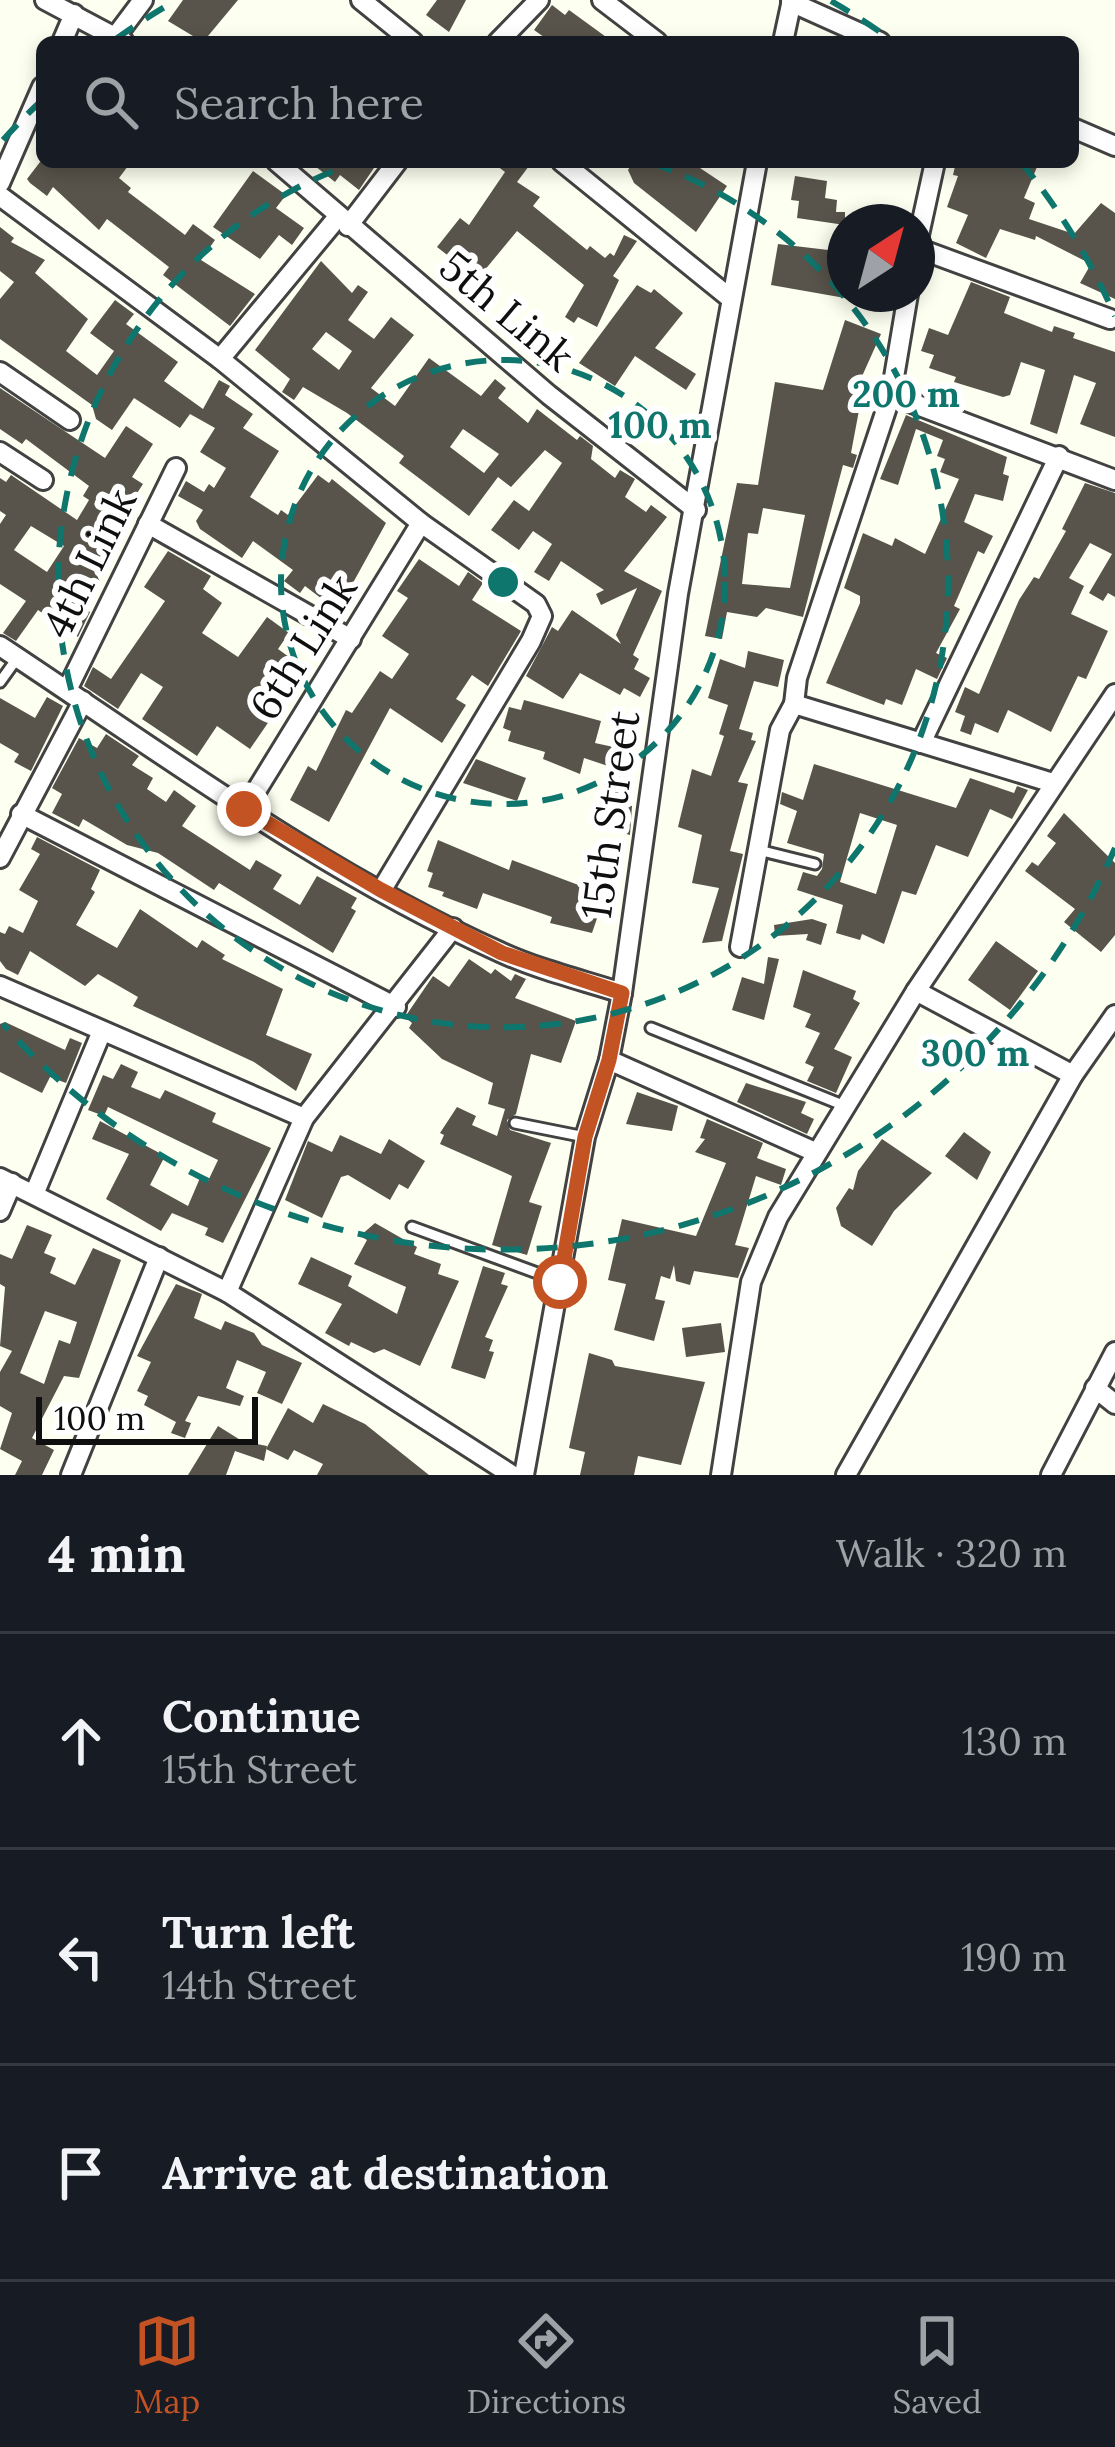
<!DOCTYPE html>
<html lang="en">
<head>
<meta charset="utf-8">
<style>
  :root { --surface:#171b24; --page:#20242c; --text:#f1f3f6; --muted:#9ea1a6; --line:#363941; --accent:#c35322 }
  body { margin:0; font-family:Lora,serif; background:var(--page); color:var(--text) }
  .compass { position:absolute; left:827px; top:204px; width:108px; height:108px; border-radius:50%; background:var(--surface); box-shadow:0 6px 18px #0003; rotate:36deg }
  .scale { position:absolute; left:36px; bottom:30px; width:222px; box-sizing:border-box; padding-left:12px; border:6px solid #0f0f0f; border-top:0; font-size:33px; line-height:42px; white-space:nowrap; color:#0f0f0f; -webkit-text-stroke:9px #fff; paint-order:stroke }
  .stop { position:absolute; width:36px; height:36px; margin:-27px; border:9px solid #c35322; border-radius:50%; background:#fff }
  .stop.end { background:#c35322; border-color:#fff; box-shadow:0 3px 12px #0008 }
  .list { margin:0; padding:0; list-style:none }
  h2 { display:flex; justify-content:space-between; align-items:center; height:156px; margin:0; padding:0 48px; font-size:51px }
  h2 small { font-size:39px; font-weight:400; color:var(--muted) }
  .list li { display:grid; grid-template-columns:78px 1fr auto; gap:36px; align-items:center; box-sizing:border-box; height:216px; padding:0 48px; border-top:3px solid var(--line) }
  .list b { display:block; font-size:45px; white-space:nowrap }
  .list p { margin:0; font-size:39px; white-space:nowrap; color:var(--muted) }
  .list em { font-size:39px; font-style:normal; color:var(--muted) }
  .icon { flex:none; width:66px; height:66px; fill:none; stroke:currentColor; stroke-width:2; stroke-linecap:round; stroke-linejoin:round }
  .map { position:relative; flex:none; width:1115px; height:1475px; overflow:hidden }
  .search { position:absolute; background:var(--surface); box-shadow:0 6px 18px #0003; left:36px; right:36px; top:36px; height:132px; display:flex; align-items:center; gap:30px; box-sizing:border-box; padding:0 42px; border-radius:18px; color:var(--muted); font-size:45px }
  .sheet { height:804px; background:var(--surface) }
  nav { display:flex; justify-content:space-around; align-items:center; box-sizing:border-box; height:168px; border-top:3px solid var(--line); background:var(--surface); font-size:33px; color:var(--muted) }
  nav a { display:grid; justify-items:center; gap:6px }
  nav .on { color:var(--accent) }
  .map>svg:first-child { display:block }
  .building { fill:#58544b; fill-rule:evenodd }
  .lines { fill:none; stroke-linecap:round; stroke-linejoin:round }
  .lane-casing { stroke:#424242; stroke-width:15 }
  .street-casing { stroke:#424242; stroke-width:24 }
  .lane { stroke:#fff; stroke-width:9 }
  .street { stroke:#fff; stroke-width:18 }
  .route { stroke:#c35322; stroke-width:15 }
  .ring { fill:none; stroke:#0f766e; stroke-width:6; stroke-dasharray:21 15 }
  .labels { text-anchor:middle; stroke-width:12; stroke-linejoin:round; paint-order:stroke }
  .street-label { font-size:42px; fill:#0f0f0f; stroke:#fff }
  .centre { fill:#0f766e; stroke:#fff; stroke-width:6 }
  .ring-label { font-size:36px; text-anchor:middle; font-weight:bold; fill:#0f766e; stroke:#fff; stroke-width:12; stroke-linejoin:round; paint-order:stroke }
</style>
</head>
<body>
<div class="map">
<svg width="1115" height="1475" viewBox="0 0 1115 1475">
  <rect width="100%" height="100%" fill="#fdfff0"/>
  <g class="building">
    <polygon points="183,0 238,0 203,42 168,21"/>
    <polygon points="437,0 466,0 449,32 426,15"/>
    <polygon points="552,5 565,15 569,10 613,42 551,42 534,30"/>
    <polygon points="40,162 131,162 119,178 131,188 128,192 185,235 193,224 215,240 201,260 255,294 230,326 163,275 169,267 107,219 99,230 53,187 47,196 30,183 27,179"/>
    <polygon points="310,162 378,162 359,190 340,175 335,182"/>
    <polygon points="492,162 532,162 517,182 540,197 533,206 587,250 590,246 605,258 610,253 614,256 624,235 637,241 613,276 619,280 597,327 578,317 574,323 565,317 584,285 517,231 484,271 476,264 469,272 437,247 460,218 469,225 505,172"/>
    <polygon points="633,162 691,162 727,186 696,232 634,183 628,170"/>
    <polygon points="956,162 1034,162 1037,167 1024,198 1035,203 1029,219 1074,234 1101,203 1115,213 1115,299 1080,283 1091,264 1036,236 1035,240 1000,229 986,258 956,243 968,215 947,207 958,176 953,175"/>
    <polygon points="253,171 286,195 276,208 304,228 292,245 279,235 260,259 213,227"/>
    <polygon points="795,176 827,181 825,198 837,200 836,212 845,212 845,225 797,218 799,201 791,200"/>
    <polygon points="0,227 14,238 11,242 45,260 35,273 88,319 66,351 97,375 114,351 90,333 115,300 134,314 126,324 178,362 164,381 203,409 219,380 230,386 225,395 253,414 243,428 279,451 250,497 278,515 281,510 288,515 318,475 329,483 332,479 386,523 354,581 363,587 341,618 322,607 326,602 305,586 300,593 284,581 293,570 253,541 242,558 200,529 196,521 203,510 178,496 186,481 204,492 209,484 214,488 226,468 200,452 215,428 190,414 180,428 134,398 112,430 96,419 92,405 0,339 0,299 14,282 0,271"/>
    <polygon points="778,244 845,252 845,298 771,285"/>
    <path d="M321 261 352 293 358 285 368 292 348 320 374 339 391 317 414 335 371 388 395 406 429 358 481 396 495 379 506 388 498 398 528 423 537 409 577 440 580 436 593 446 591 459 615 478 620 470 635 479 625 497 646 512 651 505 667 517 624 571 662 591 633 655 639 659 634 669 650 678 640 697 624 688 620 695 580 673 563 699 526 676 552 627 558 631 572 610 621 644 616 635 637 588 601 605 596 594 604 590 561 561 549 581 534 572 552 544 533 531 519 550 491 530 514 500 529 511 562 463 545 450 511 487 498 477 469 516 399 463 404 456 347 413 303 387 294 400 282 392 290 379 255 350ZM326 332 352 351 339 370 312 349ZM463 429 499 454 484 473 450 447Z"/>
    <polygon points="971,282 1010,297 1004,313 1052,332 1054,326 1075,333 1073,338 1115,352 1115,437 1080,424 1096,383 1074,375 1057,434 1030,424 1045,370 1021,362 1010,395 1003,397 954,382 956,377 929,368 934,355 921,351 929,328 948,335"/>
    <polygon points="637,285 651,293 654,289 683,313 655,348 696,374 686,390 635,356 615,386 579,363"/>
    <path d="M845 320 881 334 850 403 860 405 851 453 857 455 853 468 843 465 803 617 766 608 757 617 727 612 722 639 705 636 737 483 758 485 775 382 823 390ZM763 508 805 515 790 588 742 584 748 533 758 534Z"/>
    <path d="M0 388 105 458 126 426 153 444 132 477 143 484 130 504 115 494 103 513 120 524 95 571 100 582 83 607 90 612 78 637 38 610 16 641 3 633 26 601 0 584V524L6 515 0 511V478L6 482 11 475 77 520 89 500 83 496 89 486 26 439 22 444 0 429ZM31 526 64 546 47 572 14 550Z"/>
    <polygon points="906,415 1007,457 1003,474 1009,476 1003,501 975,494 964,522 993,536 984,554 978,551 954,606 960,609 936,653 947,658 937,679 916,669 902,705 886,699 884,705 826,683 860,603 860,596 844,588 863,533 892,546 895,538 925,554 959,479 940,472 945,459 937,456 943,440 916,429 898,485 880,479"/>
    <polygon points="1085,483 1115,493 1115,597 1108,593 1103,601 1089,593 1112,554 1090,543 1069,578 1084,586 1071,614 1108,631 1086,679 1078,676 1051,732 1008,710 998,733 975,723 971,735 960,731 965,716 955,712 965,687 979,694 1019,600 1034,577 1039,579 1066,531 1062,529"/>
    <polygon points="168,551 211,576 203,589 222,603 202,633 238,657 267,617 289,633 278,649 289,657 271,681 289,692 250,749 217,726 197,756 142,719 163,687 141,673 118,709 84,686 93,667 111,679 165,601 144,587"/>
    <polygon points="419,559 459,586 468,572 483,583 472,600 521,631 488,686 472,675 456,699 466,705 442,743 390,708 329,822 290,800 308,766 316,771 346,710 352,713 380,671 392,679 409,654 382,636 408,598 397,591"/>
    <polygon points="748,651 784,660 778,687 754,681 739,729 753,733 751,740 756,741 738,782 748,784 730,851 743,854 722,941 702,943 719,888 692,883 702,835 678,827 692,769 711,776 724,736 719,734 728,705 708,698 720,659 745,668"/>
    <polygon points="47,697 63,706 31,771 14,762 19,754 0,743 0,698 35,718"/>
    <polygon points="524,700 601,721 595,743 632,751 622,803 632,806 630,835 591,824 601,799 605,800 611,767 584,758 580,774 543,759 545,752 508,741 511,731 503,728 509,707 521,710"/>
    <polygon points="106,734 139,756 132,765 153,778 147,789 166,802 174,790 196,806 182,826 250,870 256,860 282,875 273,889 300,905 317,876 357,898 351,908 356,911 333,953 219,883 214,890 158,853 127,845 83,819 79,827 52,813 62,794 52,788 79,738 97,748"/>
    <polygon points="476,759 526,778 517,801 463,783"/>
    <path d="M814 764 956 808 970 778 1014 793 1017 786 1028 790 1012 819 990 809 968 857 936 845 916 895 902 891 884 944 862 934 860 940 836 933 843 905 797 890 803 872 817 876 822 869 824 854 787 843 797 811 780 804 782 792 803 800ZM860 813 897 825 876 894 840 882Z"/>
    <polygon points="1064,813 1115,863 1115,935 1101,952 1064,922 1075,909 1025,871 1032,862 1038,866 1056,843 1047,836"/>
    <polygon points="37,837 100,870 91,889 95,892 76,925 117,948 140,909 197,948 202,940 225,955 222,959 283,989 266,1035 312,1054 296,1091 254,1062 133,1006 138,997 98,974 85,986 30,951 18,975 6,969 0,961 0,932 5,934 9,926 23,933 38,901 19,890 40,854 31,849"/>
    <polygon points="438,840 509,870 512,860 605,895 592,933 550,923 552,917 483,893 477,909 442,896 444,892 428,887 433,873 427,871"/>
    <polygon points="812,919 827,924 821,945 806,940 808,934 775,936 774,925"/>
    <polygon points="996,941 1038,971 1010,1010 968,980"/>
    <polygon points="768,957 779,959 764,1020 732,1010 742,977 764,984"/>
    <polygon points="469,959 491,974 495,969 511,981 515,974 526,979 515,998 576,1021 561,1063 531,1054 516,1114 507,1120 510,1130 551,1143 529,1202 542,1206 527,1255 492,1245 512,1176 440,1144 444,1135 440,1133 457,1107 476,1116 472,1125 497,1136 505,1109 488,1104 493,1083 442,1059 409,1028 412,1023 405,1017 433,976 449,987"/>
    <polygon points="803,970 856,991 853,999 860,1003 834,1049 852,1057 836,1093 807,1081 814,1067 805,1063 820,1033 805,1027 811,1014 793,1007"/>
    <polygon points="5,1022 65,1050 70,1038 82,1043 66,1083 50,1077 42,1093 0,1072 0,1024"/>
    <polygon points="121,1064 138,1072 131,1087 160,1099 165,1090 216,1113 212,1122 271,1148 223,1243 205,1235 208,1228 172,1213 161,1231 106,1199 129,1154 92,1139 100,1121 165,1156 150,1185 188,1206 200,1178 208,1181 218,1160 108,1107 104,1116 88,1110 103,1075 113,1079"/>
    <polygon points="746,1083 806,1102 801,1113 814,1119 807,1134 737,1102"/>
    <polygon points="637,1092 678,1106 672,1131 626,1124"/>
    <polygon points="707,1119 763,1143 757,1158 786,1169 781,1185 756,1176 735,1245 749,1248 738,1278 694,1271 690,1285 676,1281 674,1265 670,1279 661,1276 655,1299 665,1301 654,1341 614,1330 626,1284 608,1280 622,1219 696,1236 726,1163 695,1152 705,1139 700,1138"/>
    <polygon points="964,1132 991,1152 977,1180 945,1156"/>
    <polygon points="340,1135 381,1154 389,1139 425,1161 408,1189 399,1184 390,1200 348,1175 341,1177 322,1218 285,1200 308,1141 332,1152"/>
    <polygon points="882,1139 932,1173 894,1211 872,1246 841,1226 836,1208 849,1188 853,1190 858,1171"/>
    <polygon points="375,1223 417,1247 414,1254 441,1264 438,1274 459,1281 420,1366 384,1349 374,1353 351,1342 349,1346 325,1333 342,1304 298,1284 311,1257 352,1276 348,1286 397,1314 406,1287 354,1264 367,1240 360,1236"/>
    <path d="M27 1225 52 1235 44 1253 56 1258 50 1273 75 1285 93 1248 121 1260 79 1378 64 1376 32 1438 54 1450 42 1475H15L22 1461 0 1449 12 1413 0 1406V1372L12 1351 0 1346 5 1287 0 1284V1254L12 1259ZM45 1311 77 1322 70 1344 59 1340 44 1384 20 1373Z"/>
    <polygon points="483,1266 505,1273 501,1284 508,1286 485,1337 493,1340 489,1351 494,1352 485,1379 451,1368"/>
    <polygon points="176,1284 202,1294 194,1318 221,1330 225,1321 254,1333 262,1345 302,1363 282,1404 257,1393 266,1372 237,1360 226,1388 244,1396 240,1406 198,1396 185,1421 191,1423 185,1438 171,1433 176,1422 144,1405 148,1396 137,1391 151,1362 137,1356"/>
    <polygon points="721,1323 725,1352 686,1357 682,1328"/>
    <polygon points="589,1353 612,1360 615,1366 705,1382 681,1465 638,1456 634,1475 580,1475 585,1452 569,1448"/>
    <polygon points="323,1404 365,1424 429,1475 317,1475 323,1464 294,1450 288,1460 266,1449 288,1408 313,1423"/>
    <polygon points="218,1426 242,1441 267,1446 264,1461 235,1451 226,1475 188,1475"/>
  </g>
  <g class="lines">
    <defs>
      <g id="lane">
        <polyline points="0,682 18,657"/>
        <polyline points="758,850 815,864"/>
        <polyline points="651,1028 845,1106"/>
        <polyline points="515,1123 585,1137"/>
        <polyline points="412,1227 559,1281"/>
      </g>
      <g id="street">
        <polyline points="45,0 124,42"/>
        <polyline points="361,0 413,42"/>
        <polyline points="602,0 657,42"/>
        <polyline points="791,2 880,42"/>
        <polyline points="116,36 143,0"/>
        <polyline points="62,42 74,14"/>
        <polyline points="498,42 539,0"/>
        <polyline points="783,42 792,0"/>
        <polyline points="1073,128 1115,146"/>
        <polyline points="277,162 549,395 696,510"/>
        <polyline points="562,162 730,298"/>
        <polyline points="0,183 42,87"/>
        <polyline points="0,196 220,359 421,523 536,604 542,616 531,641 381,891"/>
        <polyline points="348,226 397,162"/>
        <polyline points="917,244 935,162"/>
        <polyline points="917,248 1110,319"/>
        <polyline points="908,294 891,395 797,678 794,704 1053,783"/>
        <polyline points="220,359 337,218"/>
        <polyline points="0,372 70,420"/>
        <polyline points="891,395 1115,480"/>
        <polyline points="0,452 43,480"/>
        <polyline points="148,524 351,639"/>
        <path d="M0 646C162 753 322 872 500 952 539 970 582 980 622 993"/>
        <polyline points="67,690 176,468"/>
        <polyline points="921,743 1059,456"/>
        <polyline points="245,809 421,523"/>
        <polyline points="21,814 396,1007"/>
        <polyline points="0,858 83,701"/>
        <polyline points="740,947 780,730 794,704"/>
        <polyline points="0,986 304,1118"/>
        <polyline points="916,991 1073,1075"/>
        <polyline points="609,1060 815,1152"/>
        <polyline points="0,1178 227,1292 512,1475"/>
        <polyline points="35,1192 102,1031"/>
        <polyline points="0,1211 12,1183"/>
        <polyline points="227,1292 304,1118 453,928"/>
        <polyline points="1095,1388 1115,1404"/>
        <polyline points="71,1475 159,1257"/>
        <polyline points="524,1475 585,1137 609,1060 622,993 678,594 757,162"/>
        <polyline points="721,1475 751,1282 778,1217 916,991 1115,694"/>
        <polyline points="846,1475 1073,1075 1115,1015"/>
        <polyline points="1051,1475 1115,1352"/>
      </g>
    </defs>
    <use href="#lane" class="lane-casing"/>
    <use href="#street" class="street-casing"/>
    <use href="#lane" class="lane"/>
    <use href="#street" class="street"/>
  </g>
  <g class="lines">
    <polyline class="route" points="244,809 381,890 502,953 622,993 609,1060 585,1137 560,1282"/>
  </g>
  <g class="ring">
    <circle cx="503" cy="582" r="222"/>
    <path d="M652 163A445 445 0 1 1 354 163"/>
    <path d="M1115 848A667 667 0 0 1 3 1024M3 140A667 667 0 0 1 40 102M116 39A667 667 0 0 1 175 1M831 1A667 667 0 0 1 890 39M1021 162A667 667 0 0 1 1115 316"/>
  </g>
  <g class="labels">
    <g class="street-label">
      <text transform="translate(507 311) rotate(40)" y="15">5th Link</text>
      <text transform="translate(89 563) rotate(-64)" y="15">4th Link</text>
      <text transform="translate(303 647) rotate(-58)" y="15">6th Link</text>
      <text transform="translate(610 815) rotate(-82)" y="15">15th Street</text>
    </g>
  </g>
  <circle cx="503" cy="582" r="18" class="centre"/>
  <g class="ring-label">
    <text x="906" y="407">200 m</text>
    <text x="660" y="438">100 m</text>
    <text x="975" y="1066">300 m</text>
  </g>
</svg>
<svg class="compass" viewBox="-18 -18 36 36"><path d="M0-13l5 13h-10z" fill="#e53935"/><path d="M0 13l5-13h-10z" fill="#9ea1a6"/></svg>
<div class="scale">100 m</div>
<div class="stop" style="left:560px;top:1282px"></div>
<div class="stop end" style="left:244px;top:809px"></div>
<div class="search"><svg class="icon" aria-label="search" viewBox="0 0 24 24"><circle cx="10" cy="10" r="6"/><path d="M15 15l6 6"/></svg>Search here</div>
</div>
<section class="sheet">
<h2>4 min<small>Walk · 320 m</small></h2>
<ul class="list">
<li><svg class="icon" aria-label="ahead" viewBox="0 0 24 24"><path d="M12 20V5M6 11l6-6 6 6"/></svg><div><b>Continue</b><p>15th Street</p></div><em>130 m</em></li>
<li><svg class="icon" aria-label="left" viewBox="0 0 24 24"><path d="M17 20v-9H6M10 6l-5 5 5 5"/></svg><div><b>Turn left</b><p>14th Street</p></div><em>190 m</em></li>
<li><svg class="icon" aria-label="arrive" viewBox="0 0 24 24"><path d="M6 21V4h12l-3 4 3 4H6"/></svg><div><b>Arrive at destination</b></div></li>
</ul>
</section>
<nav>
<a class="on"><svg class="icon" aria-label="map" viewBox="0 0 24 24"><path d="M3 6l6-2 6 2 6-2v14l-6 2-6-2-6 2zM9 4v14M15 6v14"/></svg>Map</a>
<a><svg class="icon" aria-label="directions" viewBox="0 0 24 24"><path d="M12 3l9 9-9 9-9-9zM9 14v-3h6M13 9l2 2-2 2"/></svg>Directions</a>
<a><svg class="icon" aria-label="saved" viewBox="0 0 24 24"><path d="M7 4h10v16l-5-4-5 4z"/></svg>Saved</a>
</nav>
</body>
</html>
